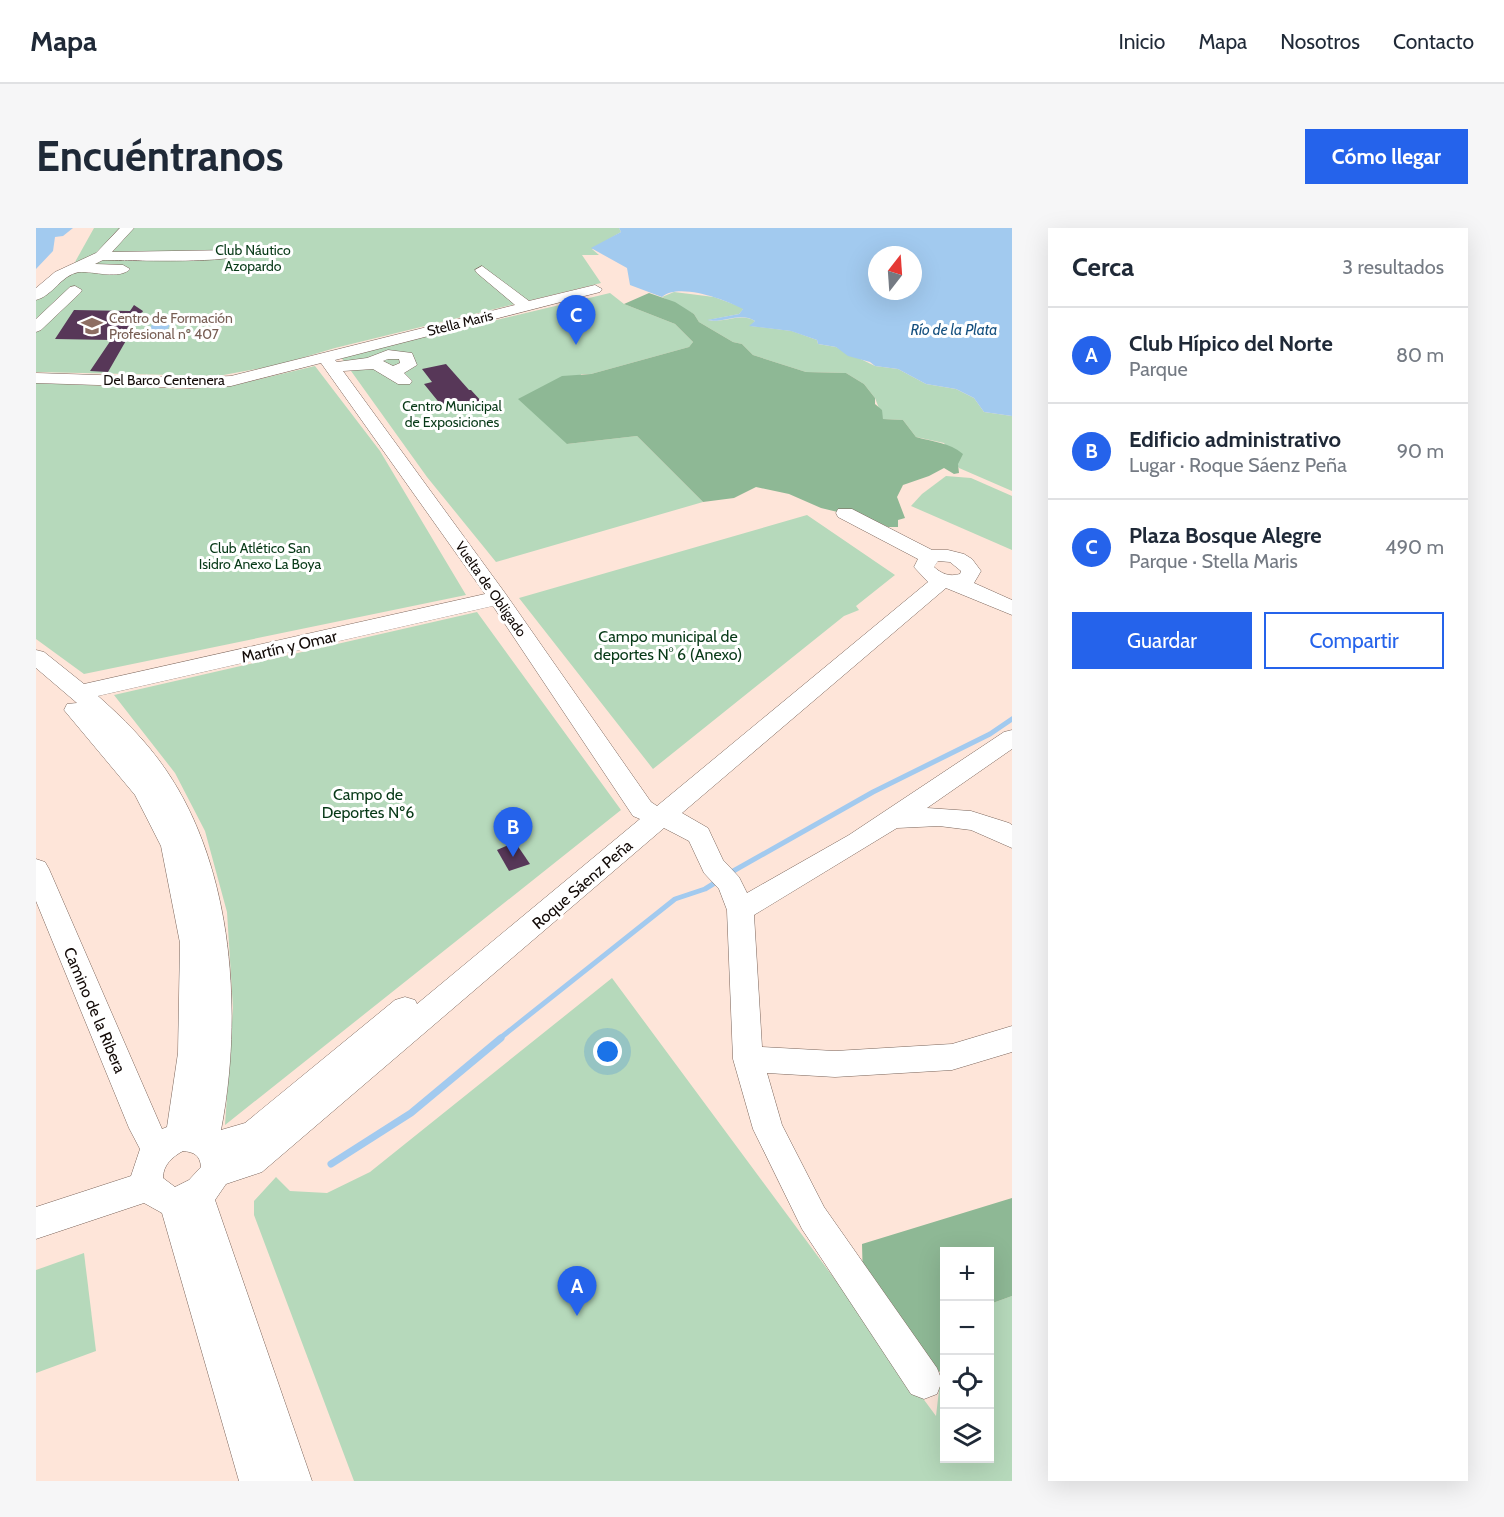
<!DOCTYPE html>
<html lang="es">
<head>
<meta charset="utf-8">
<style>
  :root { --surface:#fff; --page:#f6f6f7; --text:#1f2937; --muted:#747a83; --line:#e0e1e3; --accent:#2563eb }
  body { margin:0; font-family:Cabin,sans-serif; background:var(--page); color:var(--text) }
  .controls { position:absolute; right:18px; bottom:18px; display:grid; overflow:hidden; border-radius:0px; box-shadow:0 6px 24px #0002 }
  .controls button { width:54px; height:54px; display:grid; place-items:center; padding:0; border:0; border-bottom:2px solid var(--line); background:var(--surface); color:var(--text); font:30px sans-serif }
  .compass { position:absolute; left:832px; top:18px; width:54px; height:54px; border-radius:50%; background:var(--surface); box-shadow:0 6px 24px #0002; rotate:17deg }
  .you { position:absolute; left:572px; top:824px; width:21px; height:21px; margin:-15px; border:4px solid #fff; border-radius:50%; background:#1a73e8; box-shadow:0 0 0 9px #1a73e833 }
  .badge { display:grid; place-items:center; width:39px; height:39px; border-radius:50%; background:var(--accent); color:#fff; font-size:20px; font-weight:700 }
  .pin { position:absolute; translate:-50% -50px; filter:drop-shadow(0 2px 3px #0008) }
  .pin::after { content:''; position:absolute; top:32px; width:21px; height:18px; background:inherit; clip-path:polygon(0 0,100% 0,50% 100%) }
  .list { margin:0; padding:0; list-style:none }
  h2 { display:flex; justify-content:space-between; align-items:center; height:78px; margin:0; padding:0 24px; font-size:26px }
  h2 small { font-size:20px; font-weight:400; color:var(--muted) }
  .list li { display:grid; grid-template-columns:39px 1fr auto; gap:18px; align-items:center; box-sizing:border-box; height:96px; padding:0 24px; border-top:2px solid var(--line) }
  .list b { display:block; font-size:22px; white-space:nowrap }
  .list p { margin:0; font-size:20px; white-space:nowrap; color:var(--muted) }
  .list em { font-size:20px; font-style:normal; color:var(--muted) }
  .actions { display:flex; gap:12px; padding:18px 24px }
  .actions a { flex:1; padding:14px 0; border:2px solid var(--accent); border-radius:0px; text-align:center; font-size:21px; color:var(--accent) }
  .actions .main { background:var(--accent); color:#fff }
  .icon { flex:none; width:33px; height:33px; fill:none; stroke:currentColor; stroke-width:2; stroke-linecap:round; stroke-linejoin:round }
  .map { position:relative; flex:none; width:976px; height:1253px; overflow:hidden; border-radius:0px }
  header { display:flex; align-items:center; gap:36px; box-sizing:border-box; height:84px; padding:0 30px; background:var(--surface); border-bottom:2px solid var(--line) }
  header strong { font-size:28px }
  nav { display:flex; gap:33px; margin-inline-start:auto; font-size:21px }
  .intro { display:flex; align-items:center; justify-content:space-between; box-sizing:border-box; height:144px; padding:0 36px }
  h1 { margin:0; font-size:42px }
  .button { padding:15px 27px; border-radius:0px; background:var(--accent); color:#fff; font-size:21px; font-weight:700 }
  main { display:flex; gap:36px; padding:0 36px }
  aside { flex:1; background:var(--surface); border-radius:0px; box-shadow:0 6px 24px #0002 }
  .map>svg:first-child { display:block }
  .green { fill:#b6d9bb }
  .forest { fill:#8eb895 }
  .water { fill:#a2caef; fill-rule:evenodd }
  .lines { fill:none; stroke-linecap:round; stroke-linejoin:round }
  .stream-far1 { stroke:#a2caef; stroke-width:5 }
  .stream { stroke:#a2caef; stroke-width:7 }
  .building { fill:#573758 }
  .minor-casing { stroke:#7b655b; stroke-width:1 }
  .minor { fill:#fff; fill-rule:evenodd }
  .labels { text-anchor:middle; stroke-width:6; stroke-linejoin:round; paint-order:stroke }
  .far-park-label { font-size:14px; fill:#073917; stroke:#fff }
  .far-education-label { font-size:14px; fill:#785e54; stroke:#fff; text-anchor:start }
  .far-street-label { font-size:14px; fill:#120a07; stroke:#fff }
  .far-water-label { font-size:15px; font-style:italic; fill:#144f7e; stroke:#fff }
  .park-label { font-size:16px; fill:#073917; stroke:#fff }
  .street-label { font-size:16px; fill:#120a07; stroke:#fff }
</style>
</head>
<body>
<header>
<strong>Mapa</strong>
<nav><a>Inicio</a><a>Mapa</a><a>Nosotros</a><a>Contacto</a></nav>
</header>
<div class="intro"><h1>Encuéntranos</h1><a class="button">Cómo llegar</a></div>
<main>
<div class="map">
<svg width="976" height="1253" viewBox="0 0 976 1253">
  <rect width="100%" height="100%" fill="#fee5d9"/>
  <g class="green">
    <polygon points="58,0 583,0 585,4 556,21 563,27 546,27 565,55 299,120 242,137 182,148 0,144 0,72 34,43"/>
    <path d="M638 64 678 69 708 80 703 86 672 92C687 96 704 84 719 93L715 98 756 103 781 112 782 116 800 119 839 138 862 141 890 156 920 161 938 170 948 184 976 188V263L923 240 908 215 880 209 867 192 847 191 839 170 828 156 810 145 770 144 717 127 706 116 697 114 663 94 658 86 626 69Z"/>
    <polygon points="574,65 588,76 639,96 657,114 653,119 555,146 545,146 531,216 601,208 667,274 460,334 391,249 305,129"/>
    <polygon points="279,138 344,223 430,367 48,446 0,411 0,155 149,161 195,158"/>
    <polygon points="910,248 935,250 976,268 976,322 875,278 886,266"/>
    <polygon points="771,287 859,347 820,378 823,382 808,388 617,541 483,370"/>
    <polygon points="441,384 585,582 189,897 197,780 191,684 169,603 139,545 78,467"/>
    <polygon points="576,750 900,1188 905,1145 908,1141 908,1230 954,1230 954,1076 976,1068 976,1253 318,1253 218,987 218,973 240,949 254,963 291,965 334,944"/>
    <polygon points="48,1025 60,1123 0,1145 0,1042"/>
  </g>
  <g class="forest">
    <path d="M613 65 639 74 658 86 663 94 697 114 706 116 717 127 770 144 810 145 828 156 839 170V176L846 182 847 191 867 192 880 209C897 214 913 214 927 226L922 236 923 245 918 246 908 240 893 248 867 257 861 269 869 290 862 292V299H852L839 293 785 280 753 266 720 259 698 270 667 274 601 208 531 216 482 171 526 148 555 146 653 119 657 114 639 96 588 76Z"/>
    <polygon points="976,970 976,1068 954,1076 954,1024 908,1024 908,1141 905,1145 871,1115 827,1054 826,1016"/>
  </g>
  <g class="water">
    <polygon points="0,0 37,0 27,8 19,9 17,23 0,41"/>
    <path d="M583 0H976V188L948 184 938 170 920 161 890 156 862 141 839 138 834 134 812 128 800 119 782 116 781 112 755 103 713 98 719 93C704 83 686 96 671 92L703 86 707 81C690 72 643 54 626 69L594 57 591 40 555 20 585 4ZM841 27H877V63H841Z"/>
    <polygon points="119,91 137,91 127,110 109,109"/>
  </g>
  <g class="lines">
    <g class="stream-far1">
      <polyline points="692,646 837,564 954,506 976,491"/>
      <polyline points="463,811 639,671 669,661 682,653"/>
    </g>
    <polyline class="stream" points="295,936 375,885 465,810"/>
  </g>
  <g class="building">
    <polygon points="98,77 107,83 72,144 54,143 75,112 19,111 38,82 94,83"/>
    <polygon points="410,136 433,162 435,162 446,174 410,183 388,156 396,154 386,141"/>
    <polygon points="479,614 494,636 473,643 461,622"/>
  </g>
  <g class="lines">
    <defs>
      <g id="minor">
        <path d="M84 0H98L76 24 199 22 206 26C196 36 88 32 67 32L59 36 87 37 94 41C84 52 57 43 43 44 25 47 17 68 0 72V60L19 44 60 25Z"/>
        <path d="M446 38 493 73 559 57 566 61 564 64 299 132 301 134 331 130 352 122 376 125 381 137 368 145 376 153 374 156H362L337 141 307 143 469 365 615 574 621 578 892 354 878 339 882 331 802 289 800 285 802 281H816L896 322H912L928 326 936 331 945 343 938 355 976 372V387L910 360 646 585 672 600 687 632 703 649 711 665 813 607 968 504 976 502V521L891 580 935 583 973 595 976 597V620L935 602 903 598 861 600 718 687 726 819 799 823 916 816 976 798V824L916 842 799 849 731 845 746 897 788 979 901 1140 906 1153 901 1166 888 1171 875 1166 766 1001 717 901 697 831 691 682 683 661 668 645 653 613 628 600 226 944 190 956 179 972 276 1253H203L126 985 108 975 0 1011V979L95 948 104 921 93 900 0 673V631L9 634 13 641 126 901 131 899 142 825 144 715 125 618 99 567 28 482 31 476 41 475 0 440V422L8 424 48 456 449 366 285 135 195 158 155 160 0 155V145L155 150 195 148 479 77 441 45 439 42ZM352 131H363L364 135 357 138 347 133ZM902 333 914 334 925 343 924 346C913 349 906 346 898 339ZM457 378 597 588 604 591 381 776 379 772 369 769 359 772 209 895 185 902C207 788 198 641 130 542 111 514 87 490 62 468ZM147 923C158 924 164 927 165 939L153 952 139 959 127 950C127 937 136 929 147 923Z"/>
        <polygon points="39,58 46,62 44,65 5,102 0,104 0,91 34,59"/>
      </g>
    </defs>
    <use href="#minor" class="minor-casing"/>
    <use href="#minor" class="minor"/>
  </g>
  <defs>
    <symbol id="school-bare" viewBox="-9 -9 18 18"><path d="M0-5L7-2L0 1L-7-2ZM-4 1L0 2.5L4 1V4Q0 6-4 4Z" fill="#8d6e63" stroke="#fff" stroke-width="2.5" paint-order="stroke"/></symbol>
  </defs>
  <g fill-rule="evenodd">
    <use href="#school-bare" x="41" y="83" width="30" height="30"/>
  </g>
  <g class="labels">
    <g class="far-park-label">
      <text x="217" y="27">Club Náutico<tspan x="217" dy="16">Azopardo</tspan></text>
      <text x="416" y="183">Centro Municipal<tspan x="416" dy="16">de Exposiciones</tspan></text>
      <text x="224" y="325">Club Atlético San<tspan x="224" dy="16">Isidro Anexo La Boya</tspan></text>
    </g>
    <g class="far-education-label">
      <text x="73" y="95">Centro de Formación<tspan x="73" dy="16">Profesional nº 407</tspan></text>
    </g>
    <g class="far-street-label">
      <text transform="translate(424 95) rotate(-14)" y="5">Stella Maris</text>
      <text x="128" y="157">Del Barco Centenera</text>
      <text transform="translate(455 361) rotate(55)" y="5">Vuelta de Obligado</text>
    </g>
    <g class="far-water-label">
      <text x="918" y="107">Río de la Plata</text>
    </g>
    <g class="park-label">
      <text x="632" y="414">Campo municipal de<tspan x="632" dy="18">deportes N° 6 (Anexo)</tspan></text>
      <text x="332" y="572">Campo de<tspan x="332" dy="18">Deportes Nº6</tspan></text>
    </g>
    <g class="street-label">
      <text transform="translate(253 418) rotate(-13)" y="6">Martín y Omar</text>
      <text transform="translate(546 656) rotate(-41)" y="6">Roque Sáenz Peña</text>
      <text transform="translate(59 782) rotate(67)" y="6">Camino de la Ribera</text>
    </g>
  </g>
</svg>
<div class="controls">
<button>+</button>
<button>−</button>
<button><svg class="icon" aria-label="locate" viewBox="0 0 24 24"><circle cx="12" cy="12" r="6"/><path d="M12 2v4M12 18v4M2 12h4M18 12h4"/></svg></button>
<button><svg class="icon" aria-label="layers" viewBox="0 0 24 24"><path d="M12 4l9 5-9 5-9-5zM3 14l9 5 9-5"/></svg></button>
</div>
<svg class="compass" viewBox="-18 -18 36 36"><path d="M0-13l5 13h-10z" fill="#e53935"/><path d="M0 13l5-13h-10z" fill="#747a83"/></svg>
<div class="you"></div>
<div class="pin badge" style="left:541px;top:1088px">A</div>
<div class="pin badge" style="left:477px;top:629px">B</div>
<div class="pin badge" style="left:540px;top:117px">C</div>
</div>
<aside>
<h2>Cerca<small>3 resultados</small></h2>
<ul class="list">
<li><span class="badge">A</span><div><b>Club Hípico del Norte</b><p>Parque</p></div><em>80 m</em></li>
<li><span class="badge">B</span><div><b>Edificio administrativo</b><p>Lugar · Roque Sáenz Peña</p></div><em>90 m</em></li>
<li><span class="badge">C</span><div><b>Plaza Bosque Alegre</b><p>Parque · Stella Maris</p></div><em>490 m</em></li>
</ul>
<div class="actions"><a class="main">Guardar</a><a>Compartir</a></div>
</aside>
</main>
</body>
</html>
